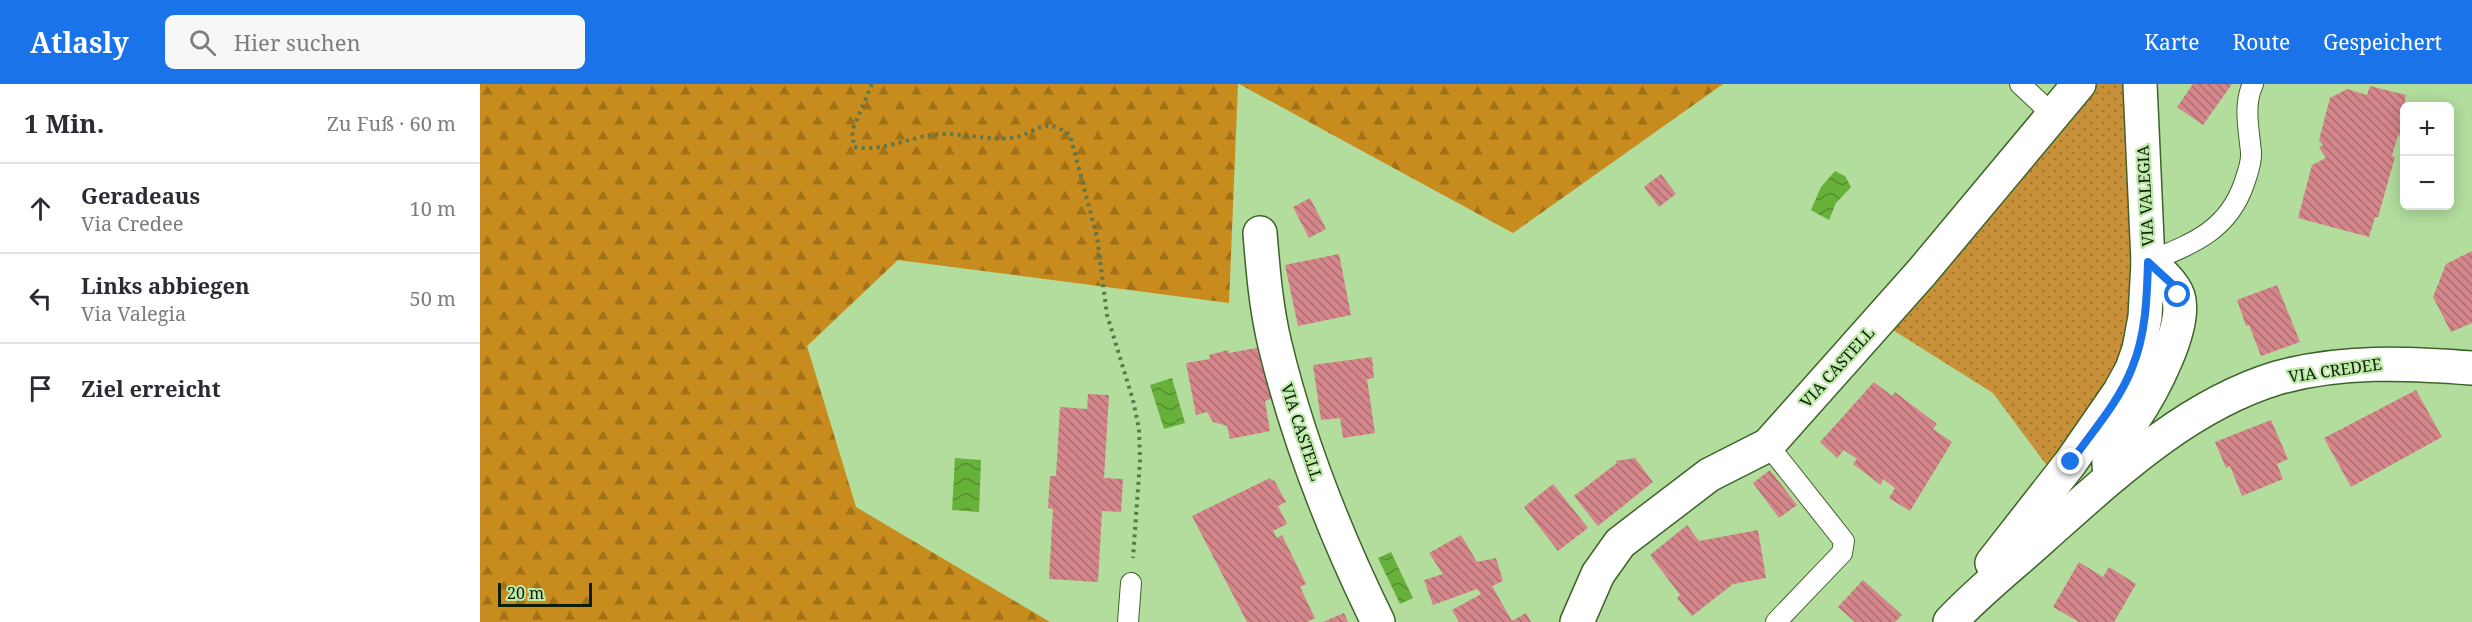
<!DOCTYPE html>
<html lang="de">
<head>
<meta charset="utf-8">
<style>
  :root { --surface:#fff; --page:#f7f7f7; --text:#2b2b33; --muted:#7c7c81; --line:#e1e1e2; --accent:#1a73e8 }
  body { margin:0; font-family:"Noto Serif",serif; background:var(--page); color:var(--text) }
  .controls { position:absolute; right:18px; top:18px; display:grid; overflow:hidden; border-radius:9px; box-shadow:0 3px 15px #0003 }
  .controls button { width:54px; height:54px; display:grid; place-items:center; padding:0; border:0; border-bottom:2px solid var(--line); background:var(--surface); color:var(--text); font:30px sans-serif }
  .scale { position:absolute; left:18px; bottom:15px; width:94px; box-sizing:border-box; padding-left:6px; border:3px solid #0e1e06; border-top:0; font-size:16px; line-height:21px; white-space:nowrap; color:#0e1e06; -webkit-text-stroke:4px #beeaa9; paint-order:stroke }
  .stop { position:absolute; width:18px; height:18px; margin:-14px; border:4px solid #1a73e8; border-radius:50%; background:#fff }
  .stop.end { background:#1a73e8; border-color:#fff; box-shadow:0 2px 6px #0008 }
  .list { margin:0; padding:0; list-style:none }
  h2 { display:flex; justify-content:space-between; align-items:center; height:78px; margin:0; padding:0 24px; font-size:26px }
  h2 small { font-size:20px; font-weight:400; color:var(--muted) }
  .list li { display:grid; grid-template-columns:39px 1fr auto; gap:18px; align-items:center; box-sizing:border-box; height:90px; padding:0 24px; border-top:2px solid var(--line) }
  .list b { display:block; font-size:22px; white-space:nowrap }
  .list p { margin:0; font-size:20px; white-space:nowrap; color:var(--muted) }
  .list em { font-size:20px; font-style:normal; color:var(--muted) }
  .icon { flex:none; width:33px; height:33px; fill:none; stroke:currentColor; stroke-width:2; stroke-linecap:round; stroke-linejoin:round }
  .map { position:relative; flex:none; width:1992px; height:538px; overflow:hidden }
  header { display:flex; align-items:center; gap:36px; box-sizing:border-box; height:84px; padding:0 30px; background:var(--accent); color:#fff }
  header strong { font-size:28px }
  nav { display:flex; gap:33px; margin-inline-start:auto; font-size:21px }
  .search { width:420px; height:54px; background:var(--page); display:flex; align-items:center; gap:15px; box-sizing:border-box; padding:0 21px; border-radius:9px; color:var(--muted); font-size:22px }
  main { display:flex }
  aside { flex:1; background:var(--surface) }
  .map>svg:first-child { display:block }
  .forest { fill:url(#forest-firs) }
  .park { fill:url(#park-dots) }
  .water { fill:url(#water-waves) }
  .building { fill:url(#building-back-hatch) }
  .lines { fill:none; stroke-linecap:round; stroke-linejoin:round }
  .lane-casing { stroke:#3e6328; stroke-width:22 }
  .street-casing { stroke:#3e6328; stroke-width:36 }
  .path { stroke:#5b784d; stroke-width:4; stroke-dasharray:3 4.5; stroke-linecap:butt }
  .lane { stroke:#fff; stroke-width:20 }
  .street { stroke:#fff; stroke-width:33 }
  .route { stroke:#1a73e8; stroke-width:8 }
  .labels { text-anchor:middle; stroke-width:4.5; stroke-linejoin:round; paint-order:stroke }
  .street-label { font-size:16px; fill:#0e1e06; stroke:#beeaa9 }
</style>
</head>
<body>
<header>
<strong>Atlasly</strong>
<div class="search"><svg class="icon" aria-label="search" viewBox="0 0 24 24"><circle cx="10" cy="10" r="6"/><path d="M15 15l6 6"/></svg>Hier suchen</div>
<nav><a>Karte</a><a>Route</a><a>Gespeichert</a></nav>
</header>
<main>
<aside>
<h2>1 Min.<small>Zu Fuß · 60 m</small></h2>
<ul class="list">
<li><svg class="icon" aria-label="ahead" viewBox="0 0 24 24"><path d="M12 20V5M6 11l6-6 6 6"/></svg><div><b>Geradeaus</b><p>Via Credee</p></div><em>10 m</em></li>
<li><svg class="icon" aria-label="left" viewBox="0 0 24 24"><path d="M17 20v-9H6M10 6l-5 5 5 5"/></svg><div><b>Links abbiegen</b><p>Via Valegia</p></div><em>50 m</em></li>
<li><svg class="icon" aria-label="arrive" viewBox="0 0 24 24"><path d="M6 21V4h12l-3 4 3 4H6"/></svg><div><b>Ziel erreicht</b></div></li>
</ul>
</aside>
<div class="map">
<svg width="1992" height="538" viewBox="0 0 1992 538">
  <defs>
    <pattern id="forest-firs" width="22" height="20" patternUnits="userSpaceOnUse" patternTransform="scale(1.5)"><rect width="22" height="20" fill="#c88b1d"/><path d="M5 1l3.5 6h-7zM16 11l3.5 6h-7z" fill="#a17118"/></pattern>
    <pattern id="park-dots" width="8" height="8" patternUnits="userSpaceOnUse" patternTransform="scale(1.5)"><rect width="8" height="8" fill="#c89139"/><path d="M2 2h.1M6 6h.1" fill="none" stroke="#a1762e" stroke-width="1.8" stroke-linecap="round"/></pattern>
    <pattern id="water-waves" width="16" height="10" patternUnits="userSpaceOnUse" patternTransform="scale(1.5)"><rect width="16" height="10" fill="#67b039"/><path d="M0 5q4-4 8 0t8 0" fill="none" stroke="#538f2e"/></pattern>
    <pattern id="building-back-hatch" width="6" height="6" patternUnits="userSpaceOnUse" patternTransform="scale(1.5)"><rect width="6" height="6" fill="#d4868b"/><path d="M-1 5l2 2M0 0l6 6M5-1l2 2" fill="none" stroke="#aa6d70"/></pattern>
  </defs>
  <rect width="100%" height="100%" fill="#b2dd9d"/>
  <g class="forest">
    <polygon points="0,0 758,0 749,219 418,176 327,262 376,423 570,538 0,538"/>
    <polygon points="759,0 1243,0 1033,149"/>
  </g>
  <polygon class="park" points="1612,0 1655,0 1657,141 1647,261 1571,387 1513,309 1408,243"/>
  <g class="water">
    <polygon points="1355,87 1365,92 1371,103 1356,119 1349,136 1331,126 1341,103"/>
    <polygon points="692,294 705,339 684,345 670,301"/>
    <polygon points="475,374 501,376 499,428 472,426"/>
    <polygon points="911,468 933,514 920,520 898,474"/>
  </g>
  <g class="building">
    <polygon points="1713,0 1752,0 1723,41 1697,23"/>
    <polygon points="1890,2 1926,11 1923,27 1924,39 1921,52 1918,51 1912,72 1915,73 1898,133 1895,133 1889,153 1818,134 1832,81 1846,74 1839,63 1843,61 1839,56 1850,14 1867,5 1887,11"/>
    <polygon points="1181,90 1196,110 1179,123 1164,103"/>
    <polygon points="830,114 846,145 829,154 813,123"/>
    <polygon points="1992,167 1992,239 1971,248 1953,213 1966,180"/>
    <polygon points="859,170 871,231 818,242 805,181"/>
    <polygon points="1797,201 1820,258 1781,272 1769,241 1766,242 1757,216"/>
    <polygon points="787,262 796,313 785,317 790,347 750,355 747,342 733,338 727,328 716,331 706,279 730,275 729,271 748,266 749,269"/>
    <polygon points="892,273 894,294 887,295 895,349 863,354 860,334 841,336 833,281"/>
    <polygon points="1394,298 1412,312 1415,308 1457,340 1453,345 1472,358 1430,427 1409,414 1415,404 1403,395 1401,401 1373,380 1377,375 1364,366 1357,374 1340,358"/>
    <polygon points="1936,306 1962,353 1871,403 1844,354"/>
    <polygon points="608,310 629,311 624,394 643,395 641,428 622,427 618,498 569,495 573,425 568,424 570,392 576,392 580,323 607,325"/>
    <polygon points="1791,336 1808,375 1797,380 1803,395 1762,412 1750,382 1746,384 1735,358"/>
    <polygon points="1155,374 1173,398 1118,442 1094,412 1137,379 1135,377"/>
    <polygon points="1290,386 1317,421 1299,434 1273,399"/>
    <polygon points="790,394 792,397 794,396 806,418 798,422 807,440 793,447 797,454 802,451 826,500 820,503 835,534 827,538 767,538 712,432"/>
    <polygon points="1073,400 1108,444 1078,467 1044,423"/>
    <polygon points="1207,441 1219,457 1278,446 1286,494 1253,500 1212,532 1197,514 1200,511 1170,471"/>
    <polygon points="981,451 997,478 1016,474 1023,497 1012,502 1032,537 1046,529 1051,538 979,538 972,526 1001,510 997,505 953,521 944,496 963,490 949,469"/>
    <polygon points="1599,478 1623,493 1629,483 1656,500 1634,538 1599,538 1573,523"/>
    <polygon points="1383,496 1422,531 1415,538 1375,538 1358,523"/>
    <polygon points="864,529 868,538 843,538"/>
  </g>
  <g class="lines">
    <defs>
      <g id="lane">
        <polyline points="1540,0 1572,30"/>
        <path d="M1668 178C1711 160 1747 148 1764 100 1767 90 1772 79 1771 68 1769 46 1763 21 1773 0"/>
        <polyline points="1288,361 1364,457 1362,469 1296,538"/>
        <polyline points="648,538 651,499"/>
      </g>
      <g id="street">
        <path d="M780 149C783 186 786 224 795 261 818 357 855 450 898 538"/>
        <path d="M1636 389 1629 382V371C1636 359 1646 348 1653 336 1671 310 1708 242 1698 212 1693 198 1679 187 1668 178"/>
        <polyline points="1512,479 1591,378 1640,307 1652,285 1659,265 1665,233 1668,178 1660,0"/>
        <polyline points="1097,538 1118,490 1140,459 1229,391 1288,361 1442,188 1599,0"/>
        <path d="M1470 538C1498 508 1531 482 1561 455 1631 393 1705 322 1797 294 1861 276 1927 279 1992 284"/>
      </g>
    </defs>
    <use href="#lane" class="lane-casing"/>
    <use href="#street" class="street-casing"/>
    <path class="path" d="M392 0 372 47 374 63C400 68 426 55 451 51 477 47 507 57 530 54 558 51 561 30 590 51L617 153 627 231 653 316 659 345 660 377 653 474"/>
    <use href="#lane" class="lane"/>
    <use href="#street" class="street"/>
  </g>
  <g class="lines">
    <path class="route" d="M1591 378C1612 348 1639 318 1652 284 1666 250 1667 213 1668 178L1693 201 1698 211"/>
  </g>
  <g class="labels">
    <g class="street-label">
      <text transform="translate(1665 112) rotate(-93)" y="6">VIA VALEGIA</text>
      <text transform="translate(1357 283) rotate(-48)" y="6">VIA CASTELL</text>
      <text transform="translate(1855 286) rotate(-8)" y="6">VIA CREDEE</text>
      <text transform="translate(822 348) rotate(72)" y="6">VIA CASTELL</text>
    </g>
  </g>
</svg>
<div class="controls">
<button>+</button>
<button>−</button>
</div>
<div class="scale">20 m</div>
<div class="stop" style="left:1698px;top:211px"></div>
<div class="stop end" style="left:1591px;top:378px"></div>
</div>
</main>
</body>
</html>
